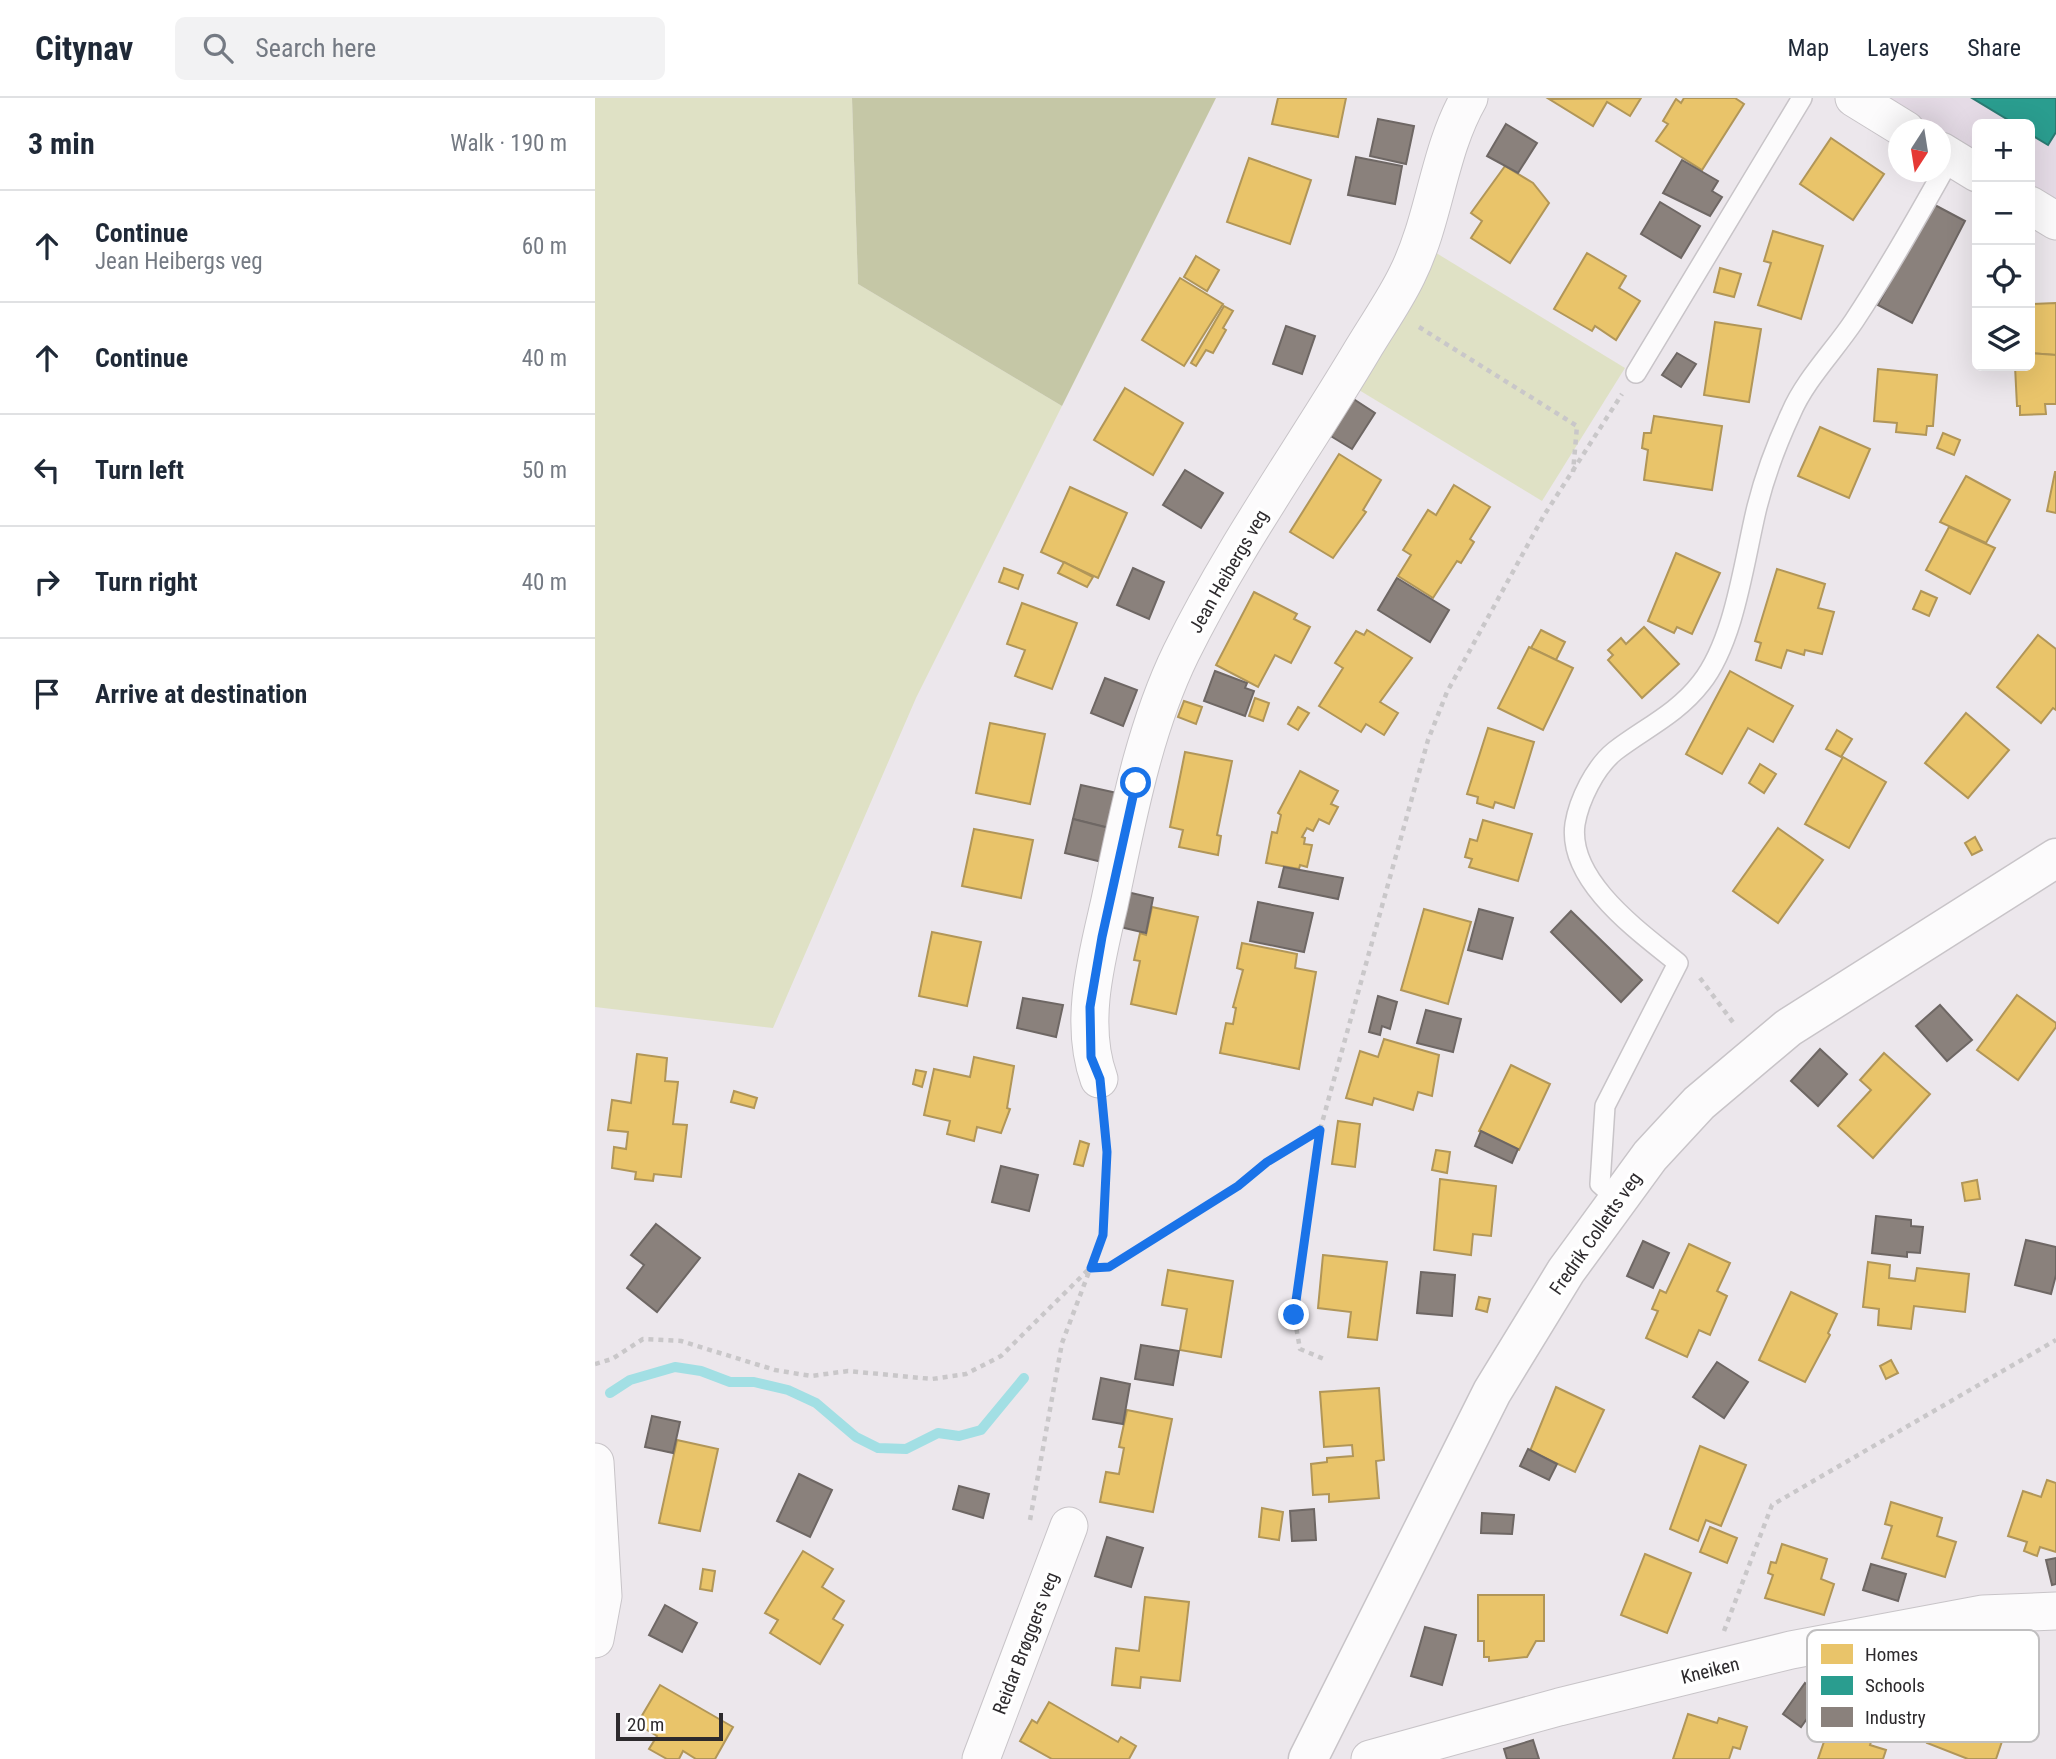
<!DOCTYPE html>
<html lang="en">
<head>
<meta charset="utf-8">
<style>
  :root { --surface:#fff; --page:#f2f2f3; --text:#1f2937; --muted:#747a83; --line:#e0e1e3 }
  body { margin:0; font-family:"Roboto Condensed",sans-serif; background:var(--page); color:var(--text) }
  .controls { position:absolute; right:21px; top:21px; display:grid; overflow:hidden; border-radius:10px; box-shadow:0 7px 28px #0002 }
  .controls button { width:63px; height:63px; display:grid; place-items:center; padding:0; border:0; border-bottom:2px solid var(--line); background:var(--surface); color:var(--text); font:35px sans-serif }
  .compass { position:absolute; left:1293px; top:21px; width:63px; height:63px; border-radius:50%; background:var(--surface); box-shadow:0 7px 28px #0002; rotate:192deg }
  .scale { position:absolute; left:21px; bottom:18px; width:107px; box-sizing:border-box; padding-left:7px; border:4px solid #2d2a2d; border-top:0; font-size:19px; line-height:24px; white-space:nowrap; color:#2d2a2d; -webkit-text-stroke:5px #fff; paint-order:stroke }
  .stop { position:absolute; width:21px; height:21px; margin:-16px; border:5px solid #1a73e8; border-radius:50%; background:#fff }
  .stop.end { background:#1a73e8; border-color:#fff; box-shadow:0 2px 7px #0008 }
  .list { margin:0; padding:0; list-style:none }
  h2 { display:flex; justify-content:space-between; align-items:center; height:91px; margin:0; padding:0 28px; font-size:30px }
  h2 small { font-size:23px; font-weight:400; color:var(--muted) }
  .list li { display:grid; grid-template-columns:46px 1fr auto; gap:21px; align-items:center; box-sizing:border-box; height:112px; padding:0 28px; border-top:2px solid var(--line) }
  .list b { display:block; font-size:26px; white-space:nowrap }
  .list p { margin:0; font-size:23px; white-space:nowrap; color:var(--muted) }
  .list em { font-size:23px; font-style:normal; color:var(--muted) }
  .icon { flex:none; width:38px; height:38px; fill:none; stroke:currentColor; stroke-width:2; stroke-linecap:round; stroke-linejoin:round }
  .map { position:relative; flex:none; width:1461px; height:1661px; overflow:hidden }
  header { display:flex; align-items:center; gap:42px; box-sizing:border-box; height:98px; padding:0 35px; background:var(--surface); border-bottom:2px solid var(--line) }
  header strong { font-size:33px }
  nav { display:flex; gap:38px; margin-inline-start:auto; font-size:24px }
  .search { width:490px; height:63px; background:var(--page); display:flex; align-items:center; gap:18px; box-sizing:border-box; padding:0 24px; border-radius:10px; color:var(--muted); font-size:26px }
  main { display:flex }
  aside { flex:1; background:var(--surface) }
  .map>svg:first-child { display:block }
  .built { fill:#e5dbe6 }
  .green { fill:#dfe1c5 }
  .forest { fill:#c5c7a6 }
  .homes { fill:#e9c46a; stroke:#b19658; stroke-width:2 }
  .schools { fill:#2a9d8f; stroke:#2b7a72; stroke-width:2 }
  .industry { fill:#8a817c; stroke:#6e6764; stroke-width:2 }
  .lines { fill:none; stroke-linecap:round; stroke-linejoin:round }
  .stream { stroke:#a2dfe4; stroke-width:10 }
  .lane-casing { stroke:#c8c4c8; stroke-width:22 }
  .street-casing { stroke:#c8c4c8; stroke-width:39 }
  .secondary-casing { stroke:#c8c4c8; stroke-width:41 }
  .path { stroke:#c9c7c9; stroke-width:4.5; stroke-dasharray:5 5; stroke-linecap:butt }
  .lane { stroke:#fcfbfc; stroke-width:19 }
  .street { stroke:#fcfbfc; stroke-width:37 }
  .secondary { stroke:#fcfbfc; stroke-width:38 }
  .route { stroke:#1a73e8; stroke-width:9 }
  .labels { text-anchor:middle; stroke-width:7; stroke-linejoin:round; paint-order:stroke }
  .street-label { font-size:19px; fill:#2d2a2d; stroke:#fff }
  .key { fill:#fff; stroke:#c0bfc0; stroke-width:2 }
  .key-label { font-size:19px; fill:#2d2a2d }
</style>
</head>
<body>
<header>
<strong>Citynav</strong>
<div class="search"><svg class="icon" aria-label="search" viewBox="0 0 24 24"><circle cx="10" cy="10" r="6"/><path d="M15 15l6 6"/></svg>Search here</div>
<nav><a>Map</a><a>Layers</a><a>Share</a></nav>
</header>
<main>
<aside>
<h2>3 min<small>Walk · 190 m</small></h2>
<ul class="list">
<li><svg class="icon" aria-label="ahead" viewBox="0 0 24 24"><path d="M12 20V5M6 11l6-6 6 6"/></svg><div><b>Continue</b><p>Jean Heibergs veg</p></div><em>60 m</em></li>
<li><svg class="icon" aria-label="ahead" viewBox="0 0 24 24"><path d="M12 20V5M6 11l6-6 6 6"/></svg><div><b>Continue</b></div><em>40 m</em></li>
<li><svg class="icon" aria-label="left" viewBox="0 0 24 24"><path d="M17 20v-9H6M10 6l-5 5 5 5"/></svg><div><b>Turn left</b></div><em>50 m</em></li>
<li><svg class="icon" aria-label="right" viewBox="0 0 24 24"><path d="M7 20v-9h11M14 6l5 5-5 5"/></svg><div><b>Turn right</b></div><em>40 m</em></li>
<li><svg class="icon" aria-label="arrive" viewBox="0 0 24 24"><path d="M6 21V4h12l-3 4 3 4H6"/></svg><div><b>Arrive at destination</b></div></li>
</ul>
</aside>
<div class="map">
<svg width="1461" height="1661" viewBox="0 0 1461 1661">
  <rect width="100%" height="100%" fill="#ece7ec"/>
  <polygon class="built" points="1280,0 1461,0 1461,110 1435,94 1435,26 1382,26 1382,62 1346,40 1346,32 1332,31"/>
  <g class="green">
    <polygon points="0,0 257,0 263,186 467,308 321,600 178,930 0,909"/>
    <polygon points="833,150 1030,270 947,403 759,289"/>
  </g>
  <polygon class="forest" points="257,0 621,0 467,308 263,186"/>
  <g class="homes">
    <polygon points="683,0 751,0 743,39 677,26"/>
    <polygon points="1046,0 1035,18 1012,4 998,28 954,1"/>
    <polygon points="1089,0 1140,0 1149,6 1107,72 1061,43 1073,26 1068,23 1081,1 1086,5"/>
    <polygon points="1236,40 1289,76 1258,122 1205,86"/>
    <polygon points="654,60 716,82 695,146 632,124"/>
    <polygon points="910,68 938,85 954,105 915,165 876,140 887,123 876,115"/>
    <polygon points="1178,133 1228,148 1206,221 1163,207 1176,165 1169,163"/>
    <polygon points="992,155 1031,178 1024,190 1045,203 1021,242 1000,228 997,233 959,211"/>
    <polygon points="601,158 624,172 612,193 589,179"/>
    <polygon points="1125,170 1146,176 1139,199 1119,194"/>
    <polygon points="585,180 628,206 589,268 547,242"/>
    <polygon points="1461,205 1461,257 1435,255 1435,206"/>
    <polygon points="629,208 638,213 628,230 631,232 618,255 611,252 601,268 596,265"/>
    <polygon points="1120,224 1166,231 1154,304 1109,297"/>
    <polygon points="1435,255 1461,257 1461,306 1450,306 1451,316 1425,317 1425,308 1422,308 1420,268 1435,268"/>
    <polygon points="1283,271 1342,277 1338,328 1332,328 1331,337 1301,334 1302,325 1279,323"/>
    <polygon points="530,290 588,325 558,377 499,342"/>
    <polygon points="1059,318 1127,328 1117,392 1049,382 1053,352 1047,350 1049,335 1056,335"/>
    <polygon points="1225,329 1275,351 1254,400 1203,378"/>
    <polygon points="1348,335 1365,342 1359,357 1342,350"/>
    <polygon points="744,356 786,382 768,412 771,414 738,460 695,434"/>
    <polygon points="1460,374 1461,374 1461,415 1452,413"/>
    <polygon points="1371,378 1415,402 1391,445 1345,424"/>
    <polygon points="859,387 895,409 875,441 879,444 866,465 862,463 838,500 803,478 816,457 808,452 833,412 841,417"/>
    <polygon points="475,389 532,415 503,480 446,454"/>
    <polygon points="1354,429 1400,450 1375,496 1331,472"/>
    <polygon points="1081,455 1125,475 1097,536 1082,529 1079,535 1053,523"/>
    <polygon points="469,464 498,479 492,489 463,475"/>
    <polygon points="409,470 428,477 423,491 404,484"/>
    <polygon points="1182,471 1230,486 1223,510 1239,514 1227,556 1210,552 1209,557 1192,552 1186,570 1161,562 1166,545 1160,543"/>
    <polygon points="1326,493 1342,500 1334,518 1318,511"/>
    <polygon points="659,494 702,516 699,521 715,529 696,565 680,557 663,589 621,567"/>
    <polygon points="427,505 482,525 457,591 420,578 430,552 412,546"/>
    <polygon points="1049,529 1084,566 1047,600 1013,562 1018,557 1013,552 1026,540 1031,546"/>
    <polygon points="772,532 817,560 785,604 803,615 789,637 771,626 766,634 724,608 748,570 740,565 761,533 769,537"/>
    <polygon points="946,532 970,544 961,562 936,550"/>
    <polygon points="1443,537 1461,551 1461,612 1458,610 1446,625 1402,589"/>
    <polygon points="934,549 978,570 948,632 903,610"/>
    <polygon points="1135,573 1198,608 1178,644 1153,630 1127,676 1091,656"/>
    <polygon points="660,600 674,605 668,623 654,618"/>
    <polygon points="589,603 607,609 601,626 583,619"/>
    <polygon points="703,609 714,615 703,632 693,626"/>
    <polygon points="1371,615 1414,652 1373,700 1330,665"/>
    <polygon points="395,625 450,636 435,706 381,695"/>
    <polygon points="893,630 939,644 919,710 900,704 898,710 882,705 883,699 872,696"/>
    <polygon points="1242,632 1257,641 1246,659 1231,651"/>
    <polygon points="590,654 637,663 622,737 626,738 623,757 584,749 588,732 575,729"/>
    <polygon points="1248,659 1291,684 1254,750 1210,726"/>
    <polygon points="1165,666 1181,676 1169,695 1154,685"/>
    <polygon points="705,673 743,693 736,706 743,709 734,726 724,721 718,733 712,730 707,739 710,740 709,746 717,747 712,769 705,767 704,771 671,765 677,734 682,735 686,717 683,715"/>
    <polygon points="888,722 937,736 923,783 874,769 877,761 870,759 875,741 882,743"/>
    <polygon points="1183,730 1228,762 1183,825 1138,793"/>
    <polygon points="379,731 438,742 426,800 367,788"/>
    <polygon points="1380,739 1387,752 1377,757 1370,745"/>
    <polygon points="557,809 603,819 581,916 536,906 545,863 539,862 545,835 551,837"/>
    <polygon points="829,811 876,824 853,906 806,892"/>
    <polygon points="337,834 386,844 372,908 324,898"/>
    <polygon points="647,845 702,856 700,870 721,874 704,971 625,955 631,925 638,926 641,910 638,909 648,872 642,870"/>
    <polygon points="1422,897 1461,925 1461,929 1423,982 1382,952"/>
    <polygon points="789,941 844,957 837,998 823,994 818,1012 779,1000 777,1007 751,1000 765,953 783,959"/>
    <polygon points="1289,955 1335,996 1278,1060 1243,1028 1276,992 1265,982"/>
    <polygon points="42,956 72,960 70,983 83,984 78,1026 92,1027 86,1079 59,1076 58,1083 40,1081 41,1074 17,1070 19,1049 31,1051 33,1034 13,1032 17,1002 36,1005"/>
    <polygon points="379,959 419,968 412,1010 415,1011 406,1035 382,1029 379,1043 352,1036 355,1023 329,1017 339,971 375,979"/>
    <polygon points="916,967 955,986 924,1052 884,1033"/>
    <polygon points="321,972 331,974 327,989 318,986"/>
    <polygon points="139,993 162,1000 159,1010 136,1004"/>
    <polygon points="743,1023 765,1026 760,1069 737,1066"/>
    <polygon points="485,1043 494,1046 488,1068 479,1066"/>
    <polygon points="841,1052 855,1054 852,1075 837,1072"/>
    <polygon points="845,1081 901,1088 896,1138 878,1136 876,1157 839,1152"/>
    <polygon points="1382,1082 1385,1101 1370,1103 1367,1085"/>
    <polygon points="1094,1146 1135,1165 1122,1193 1132,1198 1115,1237 1104,1232 1092,1259 1051,1240 1063,1213 1057,1211 1065,1192 1071,1195"/>
    <polygon points="728,1157 792,1164 782,1242 753,1239 756,1214 723,1210"/>
    <polygon points="1273,1164 1295,1167 1294,1180 1320,1183 1322,1170 1374,1176 1370,1214 1319,1208 1316,1231 1283,1227 1284,1211 1268,1209"/>
    <polygon points="573,1172 638,1183 626,1259 585,1252 592,1211 567,1207"/>
    <polygon points="1196,1194 1242,1216 1233,1235 1235,1237 1210,1284 1164,1262"/>
    <polygon points="884,1199 895,1201 892,1214 881,1211"/>
    <polygon points="1296,1262 1303,1275 1291,1281 1285,1268"/>
    <polygon points="961,1289 1009,1312 980,1374 935,1353"/>
    <polygon points="784,1290 789,1362 781,1363 784,1400 734,1404 734,1396 718,1397 716,1366 732,1364 732,1360 758,1358 757,1347 729,1349 725,1294"/>
    <polygon points="532,1312 577,1321 558,1414 505,1404 511,1374 524,1376 529,1350 524,1349"/>
    <polygon points="82,1342 123,1351 105,1433 64,1425"/>
    <polygon points="1105,1348 1151,1367 1126,1428 1111,1422 1103,1443 1075,1431"/>
    <polygon points="1452,1382 1461,1385 1461,1454 1445,1449 1442,1458 1429,1453 1432,1444 1413,1438 1428,1393 1446,1399"/>
    <polygon points="1296,1404 1347,1420 1342,1438 1361,1444 1350,1479 1287,1460 1297,1428 1290,1426"/>
    <polygon points="667,1410 688,1414 684,1442 664,1439"/>
    <polygon points="1115,1429 1142,1440 1132,1465 1105,1454"/>
    <polygon points="1187,1446 1232,1461 1226,1481 1239,1486 1229,1517 1170,1500 1178,1477 1173,1475 1176,1464 1181,1465"/>
    <polygon points="208,1453 238,1471 227,1489 249,1503 238,1521 248,1527 225,1566 175,1535 183,1522 170,1515"/>
    <polygon points="1050,1456 1096,1475 1072,1535 1026,1517"/>
    <polygon points="108,1471 120,1473 117,1493 105,1491"/>
    <polygon points="883,1497 949,1497 949,1543 941,1543 932,1559 894,1563 894,1559 889,1559 889,1543 883,1543"/>
    <polygon points="550,1499 594,1504 585,1583 546,1579 545,1590 517,1587 521,1550 544,1553"/>
    <polygon points="65,1587 138,1629 120,1661 101,1661 88,1653 84,1661 72,1661 54,1651 62,1638 42,1626"/>
    <polygon points="1378,1594 1419,1608 1401,1661 1373,1661 1332,1645 1342,1618 1367,1626"/>
    <polygon points="1244,1600 1286,1613 1275,1647 1291,1652 1288,1661 1223,1661 1232,1635 1222,1632 1232,1601 1243,1605"/>
    <polygon points="454,1604 523,1644 526,1639 541,1648 534,1661 457,1661 425,1643 437,1622 442,1625"/>
    <polygon points="1093,1616 1122,1625 1124,1620 1152,1629 1145,1651 1138,1649 1134,1661 1078,1661"/>
  </g>
  <polygon class="schools" points="1377,0 1461,0 1461,34 1453,47 1435,36 1435,26 1420,26"/>
  <g class="industry">
    <polygon points="783,21 819,28 811,66 775,58"/>
    <polygon points="911,26 942,45 923,75 892,58"/>
    <polygon points="761,59 807,68 800,106 753,97"/>
    <polygon points="1087,62 1123,83 1117,93 1127,99 1115,118 1068,95"/>
    <polygon points="1065,104 1105,128 1086,160 1046,136"/>
    <polygon points="1336,105 1370,123 1317,225 1283,207"/>
    <polygon points="691,228 720,238 707,276 678,266"/>
    <polygon points="1082,255 1101,266 1086,289 1067,277"/>
    <polygon points="757,300 780,315 757,351 734,337"/>
    <polygon points="590,372 628,395 606,430 568,407"/>
    <polygon points="538,470 569,484 554,521 522,507"/>
    <polygon points="802,480 854,512 835,544 783,512"/>
    <polygon points="620,573 652,585 650,590 659,593 650,618 609,603"/>
    <polygon points="510,580 542,592 528,628 496,615"/>
    <polygon points="486,687 522,695 514,730 478,721"/>
    <polygon points="478,721 514,730 507,764 470,755"/>
    <polygon points="689,769 748,780 743,801 684,789"/>
    <polygon points="532,794 558,800 551,835 525,829"/>
    <polygon points="663,804 718,815 709,854 655,843"/>
    <polygon points="884,811 918,820 907,861 873,852"/>
    <polygon points="976,813 1047,882 1026,904 956,834"/>
    <polygon points="783,898 802,904 795,931 787,928 785,937 774,934"/>
    <polygon points="428,900 468,907 461,939 422,930"/>
    <polygon points="1345,907 1377,942 1352,963 1321,928"/>
    <polygon points="831,912 866,921 858,954 822,945"/>
    <polygon points="1225,951 1252,976 1223,1008 1196,983"/>
    <polygon points="886,1033 923,1051 917,1065 880,1048"/>
    <polygon points="406,1068 443,1077 434,1113 397,1104"/>
    <polygon points="1281,1118 1316,1122 1316,1128 1328,1129 1325,1155 1312,1154 1312,1159 1277,1155"/>
    <polygon points="61,1126 105,1160 62,1214 32,1190 49,1167 36,1157"/>
    <polygon points="1431,1142 1461,1149 1461,1177 1456,1196 1420,1187"/>
    <polygon points="1048,1143 1074,1155 1058,1190 1032,1178"/>
    <polygon points="826,1174 860,1177 857,1218 822,1215"/>
    <polygon points="546,1247 584,1253 578,1287 540,1281"/>
    <polygon points="1122,1264 1153,1284 1129,1320 1098,1299"/>
    <polygon points="506,1280 535,1286 528,1326 498,1321"/>
    <polygon points="57,1318 85,1324 78,1355 50,1349"/>
    <polygon points="933,1351 962,1366 954,1382 925,1368"/>
    <polygon points="204,1376 237,1392 215,1439 182,1423"/>
    <polygon points="364,1388 394,1396 388,1420 358,1411"/>
    <polygon points="719,1411 721,1442 697,1443 695,1413"/>
    <polygon points="887,1415 919,1417 917,1436 886,1435"/>
    <polygon points="512,1439 548,1450 536,1489 500,1478"/>
    <polygon points="1461,1460 1461,1486 1457,1487 1451,1462"/>
    <polygon points="1276,1466 1311,1476 1303,1503 1268,1492"/>
    <polygon points="70,1507 102,1525 87,1554 54,1537"/>
    <polygon points="830,1529 861,1537 847,1587 816,1578"/>
    <polygon points="1210,1585 1228,1598 1206,1629 1188,1616"/>
    <polygon points="938,1642 944,1661 912,1661 909,1651"/>
  </g>
  <g class="lines">
    <polyline class="stream" points="15,1295 35,1282 80,1269 106,1273 135,1284 159,1284 193,1292 221,1305 261,1339 283,1350 311,1351 343,1335 364,1338 386,1332 429,1280"/>
    <defs>
      <g id="lane">
        <polyline points="1041,275 1207,0"/>
        <path d="M1023 1102 1005 1086 1010 1008 1083 865C1045 834 972 783 980 726 984 702 1000 669 1020 653 1050 630 1082 616 1106 585 1140 542 1149 462 1162 409 1170 377 1182 345 1196 315 1210 282 1239 253 1259 223 1294 170 1325 115 1356 59"/>
      </g>
      <g id="street">
        <polyline points="1259,0 1311,32"/>
        <polyline points="1346,53 1382,75"/>
        <polyline points="1435,107 1461,123"/>
        <path d="M504 981C484 926 501 863 514 807 532 723 548 633 586 555 638 449 708 352 768 251 783 226 800 202 812 177 840 121 843 54 874 0"/>
        <polyline points="0,1364 8,1498 0,1541"/>
        <polyline points="386,1661 474,1428"/>
        <polyline points="775,1661 964,1609 1196,1552 1388,1516 1461,1513"/>
      </g>
      <polyline id="secondary" points="713,1661 897,1294 971,1173 1055,1058 1104,1005 1193,930 1461,760"/>
    </defs>
    <use href="#lane" class="lane-casing"/>
    <use href="#street" class="street-casing"/>
    <use href="#secondary" class="secondary-casing"/>
    <g class="path">
      <polyline points="824,229 982,328 978,374"/>
      <polyline points="1105,880 1140,927"/>
      <polyline points="725,1033 699,1217 705,1251 729,1261"/>
      <polyline points="0,1266 17,1261 48,1241 86,1243 180,1272 216,1278 253,1273 337,1281 371,1276 406,1258 496,1169 514,1169 643,1088 672,1064 725,1032 833,642 852,594 948,419 1027,296"/>
      <polyline points="435,1422 467,1245 508,1137 512,1054 508,1015"/>
      <polyline points="1129,1533 1177,1407 1461,1242"/>
    </g>
    <use href="#lane" class="lane"/>
    <use href="#street" class="street"/>
    <use href="#secondary" class="secondary"/>
  </g>
  <g class="lines">
    <polyline class="route" points="541,685 507,839 495,909 496,959 505,981 512,1054 508,1137 496,1170 514,1169 643,1088 672,1064 725,1032 699,1217"/>
  </g>
  <g class="labels">
    <g class="street-label">
      <text transform="translate(633 473) rotate(-60)" y="7">Jean Heibergs veg</text>
      <text transform="translate(1000 1135) rotate(-55)" y="7">Fredrik Colletts veg</text>
      <text transform="translate(430 1545) rotate(-69)" y="7">Reidar Brøggers veg</text>
      <text transform="translate(1115 1572) rotate(-14)" y="7">Kneiken</text>
    </g>
  </g>
  <rect x="1212" y="1532" width="232" height="112" rx="10" class="key"/>
  <rect x="1226" y="1546" width="32" height="20" fill="#e9c46a"/>
  <rect x="1226" y="1578" width="32" height="19" fill="#2a9d8f"/>
  <rect x="1226" y="1609" width="32" height="20" fill="#8a817c"/>
  <g class="key-label">
    <text x="1270" y="1563">Homes</text>
    <text x="1270" y="1594">Schools</text>
    <text x="1270" y="1626">Industry</text>
  </g>
</svg>
<div class="controls">
<button>+</button>
<button>−</button>
<button><svg class="icon" aria-label="locate" viewBox="0 0 24 24"><circle cx="12" cy="12" r="6"/><path d="M12 2v4M12 18v4M2 12h4M18 12h4"/></svg></button>
<button><svg class="icon" aria-label="layers" viewBox="0 0 24 24"><path d="M12 4l9 5-9 5-9-5zM3 14l9 5 9-5"/></svg></button>
</div>
<svg class="compass" viewBox="-18 -18 36 36"><path d="M0-13l5 13h-10z" fill="#e53935"/><path d="M0 13l5-13h-10z" fill="#747a83"/></svg>
<div class="scale">20 m</div>
<div class="stop" style="left:541px;top:685px"></div>
<div class="stop end" style="left:699px;top:1217px"></div>
</div>
</main>
</body>
</html>
